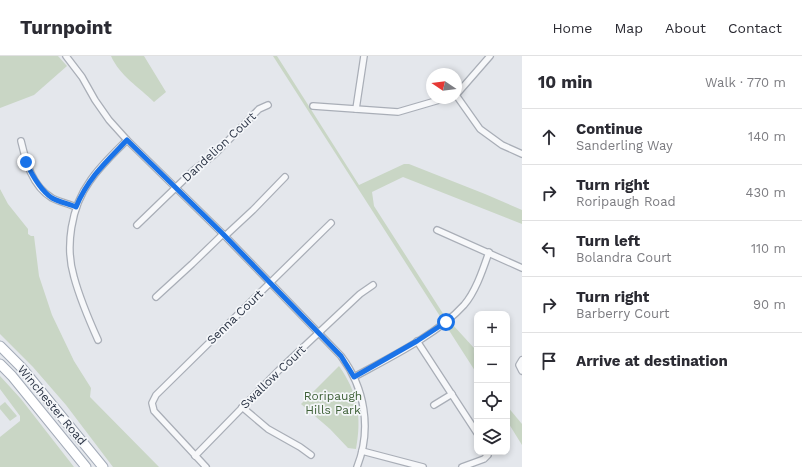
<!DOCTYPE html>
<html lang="en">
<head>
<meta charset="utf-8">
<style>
  :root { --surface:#fff; --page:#f7f7f7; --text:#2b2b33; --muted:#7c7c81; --line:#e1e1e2 }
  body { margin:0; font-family:"Work Sans",sans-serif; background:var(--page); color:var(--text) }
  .controls { position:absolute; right:12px; bottom:12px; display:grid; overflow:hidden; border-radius:8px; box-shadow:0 2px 6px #0003 }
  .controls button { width:36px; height:36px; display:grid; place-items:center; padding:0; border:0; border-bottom:1px solid var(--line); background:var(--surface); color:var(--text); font:20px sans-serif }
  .compass { position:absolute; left:426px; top:12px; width:36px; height:36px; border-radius:50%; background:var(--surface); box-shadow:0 2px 6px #0003; rotate:283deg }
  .stop { position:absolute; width:12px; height:12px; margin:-9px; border:3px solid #1a73e8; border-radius:50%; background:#fff }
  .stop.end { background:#1a73e8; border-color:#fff; box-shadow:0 1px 4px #0008 }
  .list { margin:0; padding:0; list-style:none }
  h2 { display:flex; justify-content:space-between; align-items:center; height:52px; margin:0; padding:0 16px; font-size:17px }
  h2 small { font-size:13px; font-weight:400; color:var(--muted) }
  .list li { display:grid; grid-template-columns:26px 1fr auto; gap:12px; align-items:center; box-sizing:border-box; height:56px; padding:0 16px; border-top:1px solid var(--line) }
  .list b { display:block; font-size:15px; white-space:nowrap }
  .list p { margin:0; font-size:13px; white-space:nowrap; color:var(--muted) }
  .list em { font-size:13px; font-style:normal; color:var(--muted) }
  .icon { flex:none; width:22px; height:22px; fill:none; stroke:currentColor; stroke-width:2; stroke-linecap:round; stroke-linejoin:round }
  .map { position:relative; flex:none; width:522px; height:411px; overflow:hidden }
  header { display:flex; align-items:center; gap:24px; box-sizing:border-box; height:56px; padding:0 20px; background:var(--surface); border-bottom:1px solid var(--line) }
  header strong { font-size:19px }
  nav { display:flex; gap:22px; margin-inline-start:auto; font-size:14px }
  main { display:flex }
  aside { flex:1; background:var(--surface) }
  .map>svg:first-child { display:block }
  .green { fill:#c9d6c5 }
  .water { fill:#9fb4cc }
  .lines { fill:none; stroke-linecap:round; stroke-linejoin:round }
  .street-casing { stroke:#a9aeb7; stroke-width:8 }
  .primary-casing { stroke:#a3abb8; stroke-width:11 }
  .street { stroke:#f7f8fa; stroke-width:5.5 }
  .primary { stroke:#fff; stroke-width:9 }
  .route { stroke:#1a73e8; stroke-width:5 }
  .labels { text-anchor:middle; stroke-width:3.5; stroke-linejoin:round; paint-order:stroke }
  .street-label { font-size:12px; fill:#2b3445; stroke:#f4f6f9 }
  .park-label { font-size:12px; fill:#3f6138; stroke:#f4f6f9 }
</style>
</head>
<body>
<header>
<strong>Turnpoint</strong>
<nav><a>Home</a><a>Map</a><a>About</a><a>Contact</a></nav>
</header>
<main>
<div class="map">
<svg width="522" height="411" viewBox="0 0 522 411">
  <rect width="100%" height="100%" fill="#e4e7ec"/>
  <g class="green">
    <polygon points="0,0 58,0 67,10 34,39 0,52"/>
    <path d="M111 0H144L166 36 154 46C139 31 120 20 111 0Z"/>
    <path d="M273 0H277L359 129 404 108H409L485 138 522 154V168L403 121 372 136 374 150 451 270 453 269 474 292C473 302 477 308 477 318Z"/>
    <polygon points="0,133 8,148 28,173 28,178 31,180 34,180 39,220 52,259 74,305 91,332 90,341 159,411 113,411 66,349 33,311 0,278"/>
    <path d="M339 310C358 337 362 361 356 393L348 392 330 373 301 348Z"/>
    <polygon points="0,320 21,343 74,411 0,411 0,381 20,365 20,360 0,333"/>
    <polygon points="5,346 17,360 10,365 0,353 0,350"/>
    <polygon points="507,350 522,368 522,389 507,365"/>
  </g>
  <polygon class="water" points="330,336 335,340 328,348 323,342"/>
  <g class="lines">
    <defs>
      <g id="street">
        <path d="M66 0 82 21 95 44 109 64 127 84 223 178 341 300C365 332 372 373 357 411"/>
        <polyline points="456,39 480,73 502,89 522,98"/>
        <polyline points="456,39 490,0"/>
        <polyline points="313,50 398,56 446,42"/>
        <polyline points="356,53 364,0"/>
        <path d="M21 85C26 106 32 130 52 142 60 146 69 148 76 151"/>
        <polyline points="137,169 194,114 215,98 259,53 268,49"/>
        <polyline points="437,174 522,212"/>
        <polyline points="225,180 253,154 285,121"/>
        <polyline points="156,241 192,208 223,178"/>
        <path d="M98 284C89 264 80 243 74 221 65 191 71 151 90 125 100 110 114 97 127 84"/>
        <polyline points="417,285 477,377"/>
        <polyline points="522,304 519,309 522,315"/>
        <path d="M354 321C389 302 438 278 464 249 476 235 483 213 489 196"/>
        <polyline points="434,349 452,338"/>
        <polyline points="242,351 268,373 300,391 311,399"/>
        <polyline points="362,395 423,411"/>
        <polyline points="195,400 279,314 360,238 373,229"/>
        <polyline points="206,411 154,355 152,347 156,339 331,167"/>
        <polyline points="462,411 484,403 488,399 487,396"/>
      </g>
      <g id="primary">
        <polyline points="0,290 22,312 103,411"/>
        <polyline points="0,308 12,320 86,411"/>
      </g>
    </defs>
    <use href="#street" class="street-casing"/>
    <use href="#primary" class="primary-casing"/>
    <use href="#street" class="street"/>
    <use href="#primary" class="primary"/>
  </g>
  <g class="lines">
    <path class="route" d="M26 106C32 119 40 134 52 142 59 146 69 148 76 151 88 122 106 106 127 84L223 178 341 300 354 321 417 285 446 266"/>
  </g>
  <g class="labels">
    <g class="street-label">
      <text transform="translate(219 91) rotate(-43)" y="4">Dandelion Court</text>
      <text transform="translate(235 261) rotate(-44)" y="4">Senna Court</text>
      <text transform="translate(273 321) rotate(-44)" y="4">Swallow Court</text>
      <text transform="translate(52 349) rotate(50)" y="4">Winchester Road</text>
    </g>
    <g class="park-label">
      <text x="333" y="344">Roripaugh<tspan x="333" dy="14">Hills Park</tspan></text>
    </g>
  </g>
</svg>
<div class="controls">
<button>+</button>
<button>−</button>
<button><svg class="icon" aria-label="locate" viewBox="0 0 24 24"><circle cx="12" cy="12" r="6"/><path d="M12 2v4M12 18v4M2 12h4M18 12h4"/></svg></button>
<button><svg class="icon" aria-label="layers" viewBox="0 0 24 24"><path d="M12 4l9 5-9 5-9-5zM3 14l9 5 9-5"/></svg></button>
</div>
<svg class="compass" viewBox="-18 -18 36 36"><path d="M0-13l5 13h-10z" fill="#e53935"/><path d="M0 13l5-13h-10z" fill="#7c7c81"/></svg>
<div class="stop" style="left:446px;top:266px"></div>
<div class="stop end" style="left:26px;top:106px"></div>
</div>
<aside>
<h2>10 min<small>Walk · 770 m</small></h2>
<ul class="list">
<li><svg class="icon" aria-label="ahead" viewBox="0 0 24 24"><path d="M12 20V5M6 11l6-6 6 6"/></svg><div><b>Continue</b><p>Sanderling Way</p></div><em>140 m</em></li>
<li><svg class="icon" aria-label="right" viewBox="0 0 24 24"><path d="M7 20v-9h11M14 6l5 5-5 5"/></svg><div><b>Turn right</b><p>Roripaugh Road</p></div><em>430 m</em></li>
<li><svg class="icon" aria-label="left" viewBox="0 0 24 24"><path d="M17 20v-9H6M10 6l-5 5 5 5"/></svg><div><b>Turn left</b><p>Bolandra Court</p></div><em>110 m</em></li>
<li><svg class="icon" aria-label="right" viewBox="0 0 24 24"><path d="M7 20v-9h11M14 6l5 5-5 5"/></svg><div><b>Turn right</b><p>Barberry Court</p></div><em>90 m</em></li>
<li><svg class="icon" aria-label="arrive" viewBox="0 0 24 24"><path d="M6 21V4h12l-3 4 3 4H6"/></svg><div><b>Arrive at destination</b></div></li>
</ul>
</aside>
</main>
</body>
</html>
